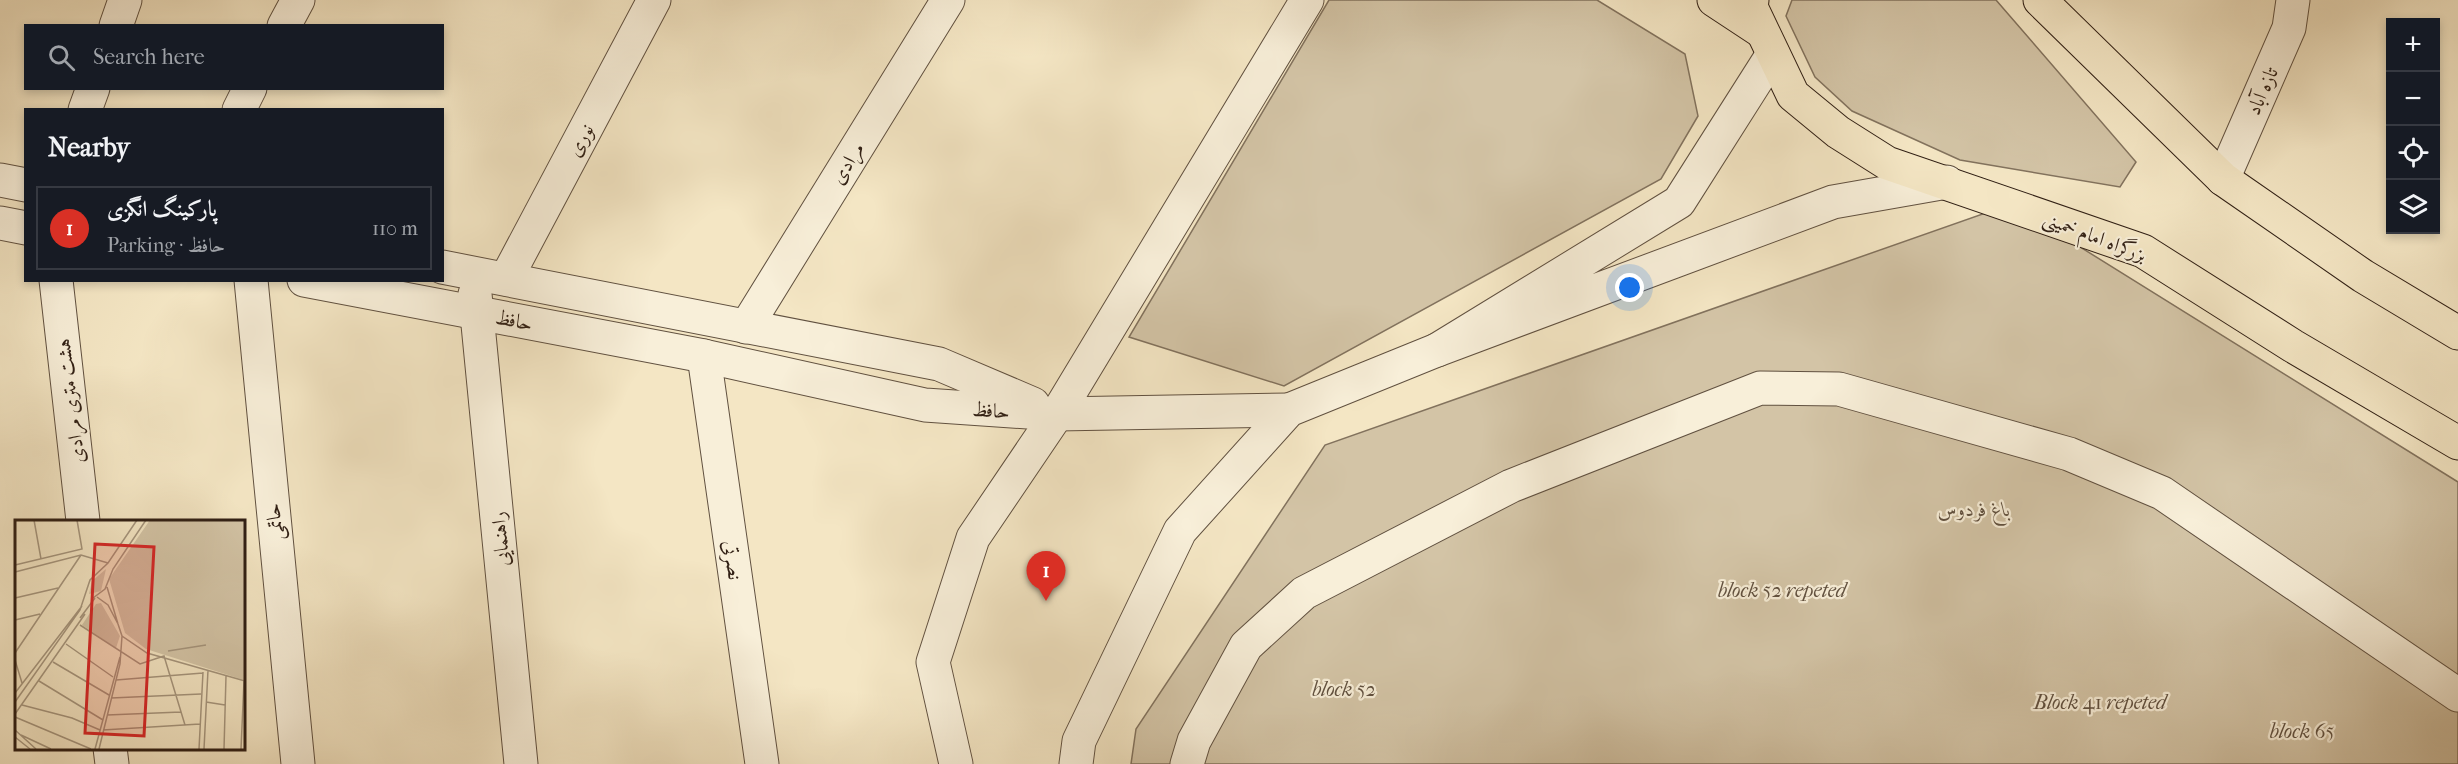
<!DOCTYPE html>
<html lang="en">
<head>
<meta charset="utf-8">
<style>
  :root { --surface:#171b24; --page:#242831; --text:#f1f3f6; --muted:#9ea1a6; --line:#363941; --accent:#d93025 }
  body { margin:0; font-family:"IM FELL French Canon",Amiri,serif; background:var(--page); color:var(--text) }
  .controls { position:absolute; right:18px; top:18px; display:grid; overflow:hidden; border-radius:0px; box-shadow:0 3px 9px #0003 }
  .controls button { width:54px; height:54px; display:grid; place-items:center; padding:0; border:0; border-bottom:2px solid var(--line); background:var(--surface); color:var(--text); font:30px sans-serif }
  .you { position:absolute; left:1630px; top:288px; width:21px; height:21px; margin:-15px; border:4px solid #fff; border-radius:50%; background:#1a73e8; box-shadow:0 0 0 9px #1a73e833 }
  .badge { display:grid; place-items:center; width:39px; height:39px; border-radius:50%; background:var(--accent); color:#fff; font-size:20px; font-weight:700 }
  .pin { position:absolute; translate:-50% -50px; filter:drop-shadow(0 2px 3px #0008) }
  .pin::after { content:''; position:absolute; top:32px; width:21px; height:18px; background:inherit; clip-path:polygon(0 0,100% 0,50% 100%) }
  .list { margin:0; padding:0; list-style:none }
  h2 { display:flex; justify-content:space-between; align-items:center; height:78px; margin:0; padding:0 24px; font-size:26px }
  h2 small { font-size:20px; font-weight:400; color:var(--muted) }
  .list li { display:grid; grid-template-columns:39px 1fr auto; gap:18px; align-items:center; box-sizing:border-box; height:84px; margin:0 12px 12px; padding:0 12px; border:2px solid var(--line); border-radius:0px }
  .list b { display:block; font-size:22px; white-space:nowrap }
  .list p { margin:0; font-size:20px; white-space:nowrap; color:var(--muted) }
  .list em { font-size:20px; font-style:normal; color:var(--muted) }
  .icon { flex:none; width:33px; height:33px; fill:none; stroke:currentColor; stroke-width:2; stroke-linecap:round; stroke-linejoin:round }
  .map { position:relative; flex:none; width:2458px; height:764px; overflow:hidden }
  .search { position:absolute; background:var(--surface); box-shadow:0 3px 9px #0003; left:24px; top:24px; width:420px; height:66px; display:flex; align-items:center; gap:15px; box-sizing:border-box; padding:0 21px; border-radius:0px; color:var(--muted); font-size:22px }
  .panel { position:absolute; background:var(--surface); box-shadow:0 3px 9px #0003; left:24px; top:108px; width:420px; height:174px; border-radius:0px }
  .map>svg:first-child { display:block }
  .green { fill:#d3c4a6; stroke:#82725d; stroke-width:1.5 }
  .lines { fill:none; stroke-linecap:round; stroke-linejoin:round }
  .minor-casing { stroke:#615140; stroke-width:35 }
  .highway-casing { stroke:#301f14; stroke-width:35 }
  .minor { stroke:#f8efd9; stroke-width:33 }
  .highway { stroke:#f4e6c4; stroke-width:33 }
  .labels { text-anchor:middle; stroke-width:4.5; stroke-linejoin:round; paint-order:stroke }
  .street-label { font-size:20px; fill:#301f14; stroke:#f8efd9 }
  .park-label { font-size:20px; font-style:italic; fill:#615140; stroke:#f8efd9 }
  .inset-road { fill:none; stroke:#a6967e; stroke-width:1.5 }
  .view { fill:#d62828; fill-opacity:0.15; stroke:#d62828; stroke-width:3 }
  .inset-edge { fill:none; stroke:#301f14; stroke-width:3 }
</style>
</head>
<body>
<div class="map">
<svg width="2458" height="764" viewBox="0 0 2458 764">
  <rect width="100%" height="100%" fill="#f4e6c4"/>
  <filter id="stains"><feTurbulence type="fractalNoise" baseFrequency=".00333" numOctaves="4"/><feColorMatrix values="0 0 0 0 .2 0 0 0 0 .09 0 0 0 0 .02 0 0 0 .5 -.17"/></filter>
  <radialGradient id="worn" r=".72"><stop offset=".6" stop-color="#630" stop-opacity="0"/><stop offset="1" stop-color="#630" stop-opacity=".3"/></radialGradient>
  <g class="green">
    <polygon points="1329,0 1597,0 1685,54 1698,116 1661,179 1284,386 1129,337"/>
    <polygon points="1792,0 1996,0 2136,162 2120,187 1960,160 1852,111 1815,77 1786,16"/>
    <polygon points="2011,204 2458,482 2458,764 1131,764 1136,729 1325,445"/>
  </g>
  <g class="lines">
    <defs>
      <g id="minor">
        <polyline points="116,26 125,0"/>
        <polyline points="284,26 298,0"/>
        <polyline points="1773,54 1679,202 1437,350 1833,202 1947,182"/>
        <polyline points="85,110 93,88"/>
        <polyline points="239,110 250,88"/>
        <polyline points="2223,179 2289,28 2293,0"/>
        <polyline points="0,180 26,185"/>
        <polyline points="0,223 26,228"/>
        <polyline points="442,267 939,364 1033,404"/>
        <polyline points="506,279 654,0"/>
        <polyline points="56,280 83,521"/>
        <polyline points="251,280 298,764"/>
        <polyline points="304,280 704,356 925,405 1057,414 1289,410"/>
        <polyline points="475,294 521,764"/>
        <polyline points="746,327 948,0"/>
        <polyline points="704,356 762,764"/>
        <polyline points="110,748 112,764"/>
        <polyline points="956,764 933,662 973,538 1057,414 1307,0"/>
        <polyline points="1076,764 1079,741 1180,531 1289,410 1437,350"/>
        <polyline points="1187,764 1194,741 1246,646 1304,593 1511,486 1760,388 1839,389 2069,454 2162,493 2458,695"/>
      </g>
      <g id="highway">
        <polyline points="1714,0 1761,31"/>
        <polyline points="1752,0 1751,7 1793,95 1838,132 1887,163 2143,251 2293,346 2458,443"/>
        <polyline points="2040,0 2223,179 2363,276 2458,333"/>
      </g>
    </defs>
    <use href="#minor" class="minor-casing"/>
    <use href="#highway" class="highway-casing"/>
    <use href="#minor" class="minor"/>
    <use href="#highway" class="highway"/>
  </g>
  <g class="labels">
    <g class="street-label">
      <text transform="translate(2262 91) rotate(-66)" y="7">تازه آباد</text>
      <text transform="translate(580 140) rotate(-62)" y="7">نوری</text>
      <text transform="translate(847 163) rotate(-58)" y="7">مرادی</text>
      <text transform="translate(2095 236) rotate(21)" y="7">بزرگراه امام خمینی</text>
      <text transform="translate(514 320) rotate(11)" y="7">حافظ</text>
      <text transform="translate(70 401) rotate(-97)" y="7">هشت متری مرادی</text>
      <text transform="translate(991 410) rotate(4)" y="7">حافظ</text>
      <text transform="translate(274 522) rotate(-96)" y="7">حاتمی</text>
      <text transform="translate(500 539) rotate(-95)" y="7">راهنمایی</text>
      <text transform="translate(733 560) rotate(82)" y="7">نصرتی</text>
    </g>
    <g class="park-label">
      <text x="1974" y="516">باغ فردوس</text>
      <text x="1782" y="597">block 52 repeted</text>
      <text x="1344" y="696">block 52</text>
      <text x="2100" y="709">Block 41 repeted</text>
      <text x="2302" y="738">block 65</text>
    </g>
  </g>
  <g transform="translate(15 520)">
    <rect width="230" height="230" fill="#f4e6c4"/>
    <path d="M135 0H229V160L131 129 110 113 94 59ZM91 49 86 71 74 74 77 61ZM86 83 105 116 101 128 67 105 81 84Z" fill="#d3c4a6"/>
    <path class="inset-road" d="M19 0 26 39M0 45 67 29 62 0M0 52 66 35 93 43M82 77 93 85 103 104 92 67M0 78 43 68M78 78 90 69 98 49 131 0M65 98 80 78M0 100 25 94M103 104 107 116 132 133 230 161M65 105 125 144 149 136 170 205M51 124 98 157M153 131 191 125M0 133 66 35M0 140 7 163M38 142 94 175M101 160 188 153M24 161 88 200M0 173 67 86M96 178 186 174M0 182 65 90 75 60 93 43 122 0M191 182 210 185M7 185 57 198 85 210M0 194 70 94M92 195 166 192M0 197 76 229M0 210 21 229M88 210 185 204M6 215 36 229M0 217 15 229M80 229 105 137M84 229 105 144 107 116M184 229 188 152M189 229 193 150M209 229 211 156M226 229 229 161"/>
    <path class="view" d="M80 24 139 27 129 216 70 213Z"/>
    <rect width="230" height="230" class="inset-edge"/>
  </g>
  <rect width="100%" height="100%" filter="url(#stains)"/>
  <rect width="100%" height="100%" fill="url(#worn)"/>
</svg>
<div class="controls">
<button>+</button>
<button>−</button>
<button><svg class="icon" aria-label="locate" viewBox="0 0 24 24"><circle cx="12" cy="12" r="6"/><path d="M12 2v4M12 18v4M2 12h4M18 12h4"/></svg></button>
<button><svg class="icon" aria-label="layers" viewBox="0 0 24 24"><path d="M12 4l9 5-9 5-9-5zM3 14l9 5 9-5"/></svg></button>
</div>
<div class="you"></div>
<div class="pin badge" style="left:1046px;top:601px">1</div>
<div class="search"><svg class="icon" aria-label="search" viewBox="0 0 24 24"><circle cx="10" cy="10" r="6"/><path d="M15 15l6 6"/></svg>Search here</div>
<section class="panel">
<h2>Nearby<small></small></h2>
<ul class="list">
<li><span class="badge">1</span><div><b>پارکینگ انگزی</b><p>Parking · حافظ</p></div><em>110 m</em></li>
</ul>
</section>
</div>
</body>
</html>
